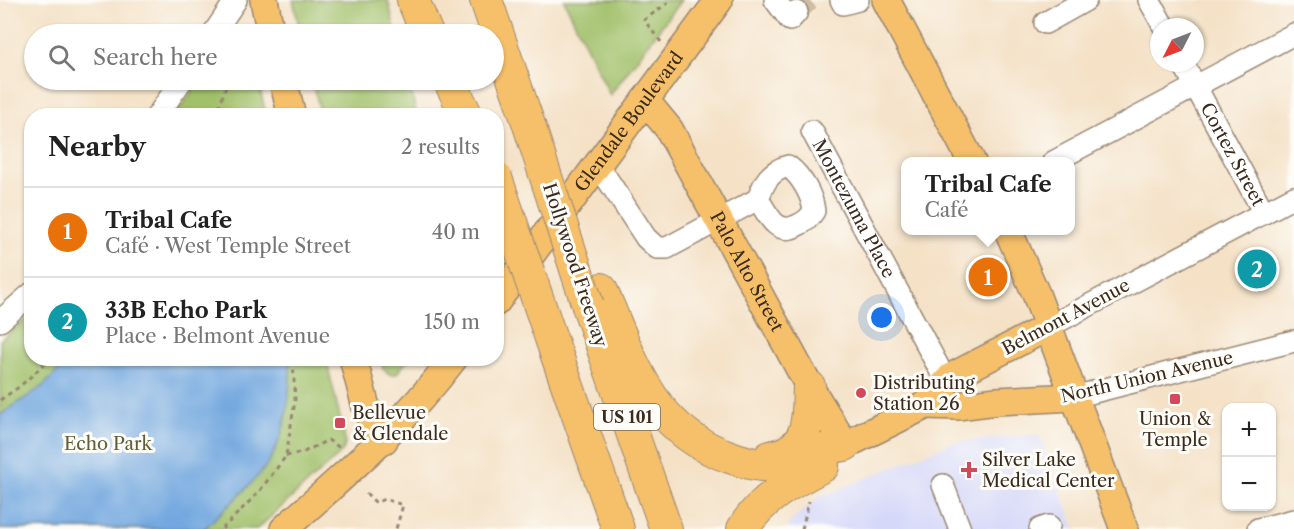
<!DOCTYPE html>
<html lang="en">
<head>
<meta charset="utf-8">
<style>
  :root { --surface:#fff; --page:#f6f6f6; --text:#222; --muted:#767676; --line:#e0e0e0; --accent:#7c3aed }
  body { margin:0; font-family:"Libre Caslon Text",serif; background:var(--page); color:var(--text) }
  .controls { position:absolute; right:18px; bottom:18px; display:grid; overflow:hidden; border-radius:12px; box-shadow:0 2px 4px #0004 }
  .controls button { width:54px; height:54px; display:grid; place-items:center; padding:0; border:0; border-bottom:2px solid var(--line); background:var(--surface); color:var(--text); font:30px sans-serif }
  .compass { position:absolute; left:1150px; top:18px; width:54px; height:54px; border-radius:50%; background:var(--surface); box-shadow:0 2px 4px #0004; rotate:228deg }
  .you { position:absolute; left:882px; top:318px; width:21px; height:21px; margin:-15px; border:4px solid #fff; border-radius:50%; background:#1a73e8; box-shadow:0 0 0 9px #1a73e833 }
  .badge { display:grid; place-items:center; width:39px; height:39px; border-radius:50%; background:var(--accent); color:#fff; font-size:20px; font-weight:700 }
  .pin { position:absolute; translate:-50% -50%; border:3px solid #fff; box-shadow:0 2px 6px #0006 }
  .popup { position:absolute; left:901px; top:157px; width:174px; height:78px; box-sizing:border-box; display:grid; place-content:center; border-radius:12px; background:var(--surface); filter:drop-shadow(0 2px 4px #0005); font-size:20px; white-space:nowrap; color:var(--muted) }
  .popup b { font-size:22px; color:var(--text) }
  .popup::after { content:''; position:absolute; left:50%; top:100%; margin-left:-12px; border:12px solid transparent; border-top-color:var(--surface) }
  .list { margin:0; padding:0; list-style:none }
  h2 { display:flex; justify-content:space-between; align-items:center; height:78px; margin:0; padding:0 24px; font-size:26px }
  h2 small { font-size:20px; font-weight:400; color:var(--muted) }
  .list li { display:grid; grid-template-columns:39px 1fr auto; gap:18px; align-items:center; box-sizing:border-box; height:90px; padding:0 24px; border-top:2px solid var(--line) }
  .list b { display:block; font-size:22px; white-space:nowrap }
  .list p { margin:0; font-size:20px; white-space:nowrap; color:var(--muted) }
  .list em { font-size:20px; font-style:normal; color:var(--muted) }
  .icon { flex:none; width:33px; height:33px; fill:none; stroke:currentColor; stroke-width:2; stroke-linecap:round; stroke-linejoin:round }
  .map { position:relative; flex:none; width:1294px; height:529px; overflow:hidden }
  .search { position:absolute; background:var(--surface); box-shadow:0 2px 4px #0004; left:24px; top:24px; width:480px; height:66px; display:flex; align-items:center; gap:15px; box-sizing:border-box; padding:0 21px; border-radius:33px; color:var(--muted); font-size:22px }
  .panel { position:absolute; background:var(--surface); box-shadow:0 2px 4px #0004; left:24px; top:108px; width:480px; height:258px; border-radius:24px }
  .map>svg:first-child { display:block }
  .built { fill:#d6d8f9 }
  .green { fill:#a0c069; stroke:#6e7544; stroke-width:1.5 }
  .water { fill:#72a7df; stroke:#56687e; stroke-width:1.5 }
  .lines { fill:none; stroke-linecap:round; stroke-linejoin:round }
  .minor-tunnel { stroke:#cfbca4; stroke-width:21; stroke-dasharray:21 10; stroke-linecap:butt }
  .minor-casing { stroke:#988672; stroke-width:24 }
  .major-casing { stroke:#988672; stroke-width:30 }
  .highway-casing { stroke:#988672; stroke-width:34 }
  .path { stroke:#988672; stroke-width:3; stroke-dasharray:4.5 4.5; stroke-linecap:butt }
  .minor { stroke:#fff; stroke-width:21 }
  .major { stroke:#f6c06b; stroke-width:27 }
  .highway { stroke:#f6c06b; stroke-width:32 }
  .highway-bridge-casing { stroke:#988672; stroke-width:34; stroke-linecap:butt }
  .highway-bridge { stroke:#f6c06b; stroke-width:32 }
  .poi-dot { fill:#d1495b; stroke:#fdfcf7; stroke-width:2 }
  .labels { text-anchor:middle; stroke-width:6; stroke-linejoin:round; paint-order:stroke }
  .shield { fill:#fdfcf7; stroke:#75695f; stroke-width:1.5 }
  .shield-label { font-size:16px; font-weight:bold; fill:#3b2a1e }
  .street-label { font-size:18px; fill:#3b2a1e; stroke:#fdfcf7 }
  .poi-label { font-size:18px; fill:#3b2a1e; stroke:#fdfcf7; text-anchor:start }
  .park-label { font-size:18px; fill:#5e5e38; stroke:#fdfcf7 }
</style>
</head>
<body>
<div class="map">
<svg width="1294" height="529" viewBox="0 0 1294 529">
  <rect width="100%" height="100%" fill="#fdfcf7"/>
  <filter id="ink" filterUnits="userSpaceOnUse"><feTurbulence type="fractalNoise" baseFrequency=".0167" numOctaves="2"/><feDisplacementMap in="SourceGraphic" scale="12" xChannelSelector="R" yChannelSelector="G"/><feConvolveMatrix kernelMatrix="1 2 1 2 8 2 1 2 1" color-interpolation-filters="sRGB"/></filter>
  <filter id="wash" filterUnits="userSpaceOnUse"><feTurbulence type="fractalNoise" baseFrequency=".008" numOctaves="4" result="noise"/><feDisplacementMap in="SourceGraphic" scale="24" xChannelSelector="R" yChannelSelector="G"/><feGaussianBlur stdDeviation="1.35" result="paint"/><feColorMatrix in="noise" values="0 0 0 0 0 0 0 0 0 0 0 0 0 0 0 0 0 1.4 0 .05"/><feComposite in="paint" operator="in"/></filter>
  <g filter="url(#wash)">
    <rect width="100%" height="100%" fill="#f4e1c6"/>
    <polygon class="built" points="1039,434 1075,529 786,529 791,521 818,498 954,442"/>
    <g class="green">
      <polygon points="293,0 388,0 396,34 301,34"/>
      <polygon points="564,0 681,0 610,95"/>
      <polygon points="200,80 258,80 266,115 175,115"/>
      <polygon points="312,80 408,80 417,115 321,115"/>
      <polygon points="31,316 32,358 326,359 344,434 345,444 343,451 257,529 0,529 0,340"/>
      <polygon points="381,359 381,358 409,359 396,374 391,375 383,369"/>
    </g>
    <path class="water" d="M70 359H290C291 394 287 436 266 466 249 489 224 509 204 529H0V415L43 386Z"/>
  </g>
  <g filter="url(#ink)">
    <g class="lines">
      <polyline class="minor-tunnel" points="797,12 809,0"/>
      <defs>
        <g id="minor">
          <polyline points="775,0 790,20 797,12"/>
          <polyline points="841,0 843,4 858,0"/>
          <polyline points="1149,0 1164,27"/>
          <polyline points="1045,23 1086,0"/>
          <polyline points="213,34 236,0"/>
          <path id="s1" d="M1183 63 1264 213"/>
          <polyline points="157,116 182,80"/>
          <path id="s2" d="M812 131 946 381"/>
          <polyline points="1053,162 1294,34"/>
          <path d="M598 165 646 238 657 248H667L758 199C764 182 770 171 788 166 801 176 812 194 814 211 809 219 805 222 796 226 776 236 767 213 758 199"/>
          <polyline points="0,321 32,293"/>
          <polyline points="1048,327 1294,197"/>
          <polyline points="1074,397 1294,341"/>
          <polyline points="943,485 960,529"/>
          <polyline points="1040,529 1049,526"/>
          <polyline points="1258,529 1294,520"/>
        </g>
        <g id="major">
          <polyline points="264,0 271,34"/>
          <polyline points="886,0 972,162"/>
          <polyline points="283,80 292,116"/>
          <path id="s3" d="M645 100 669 129 809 386 845 445 926 405 951 377 1048 327"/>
          <polyline points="1008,230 1036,294 1124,529"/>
          <path id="s4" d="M496 302 719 0"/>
          <polyline points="353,358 367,411 384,440"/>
          <polyline points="926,405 957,406 997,401 1074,397"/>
          <path d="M284 529C345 475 405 423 454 358"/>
        </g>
        <g id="highway">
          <polyline points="413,0 427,34"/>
          <polyline points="486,0 529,125"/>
          <polyline points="449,80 467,116"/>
          <path d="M601 289C632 359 649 430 730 457 746 463 763 467 780 465 803 463 821 447 845 445"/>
          <polyline points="588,306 666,529"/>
          <polyline points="555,350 618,529"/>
          <path d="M770 457C811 450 808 419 809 386"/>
          <path d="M743 529C761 498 792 482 823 466"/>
        </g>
      </defs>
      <use href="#minor" class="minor-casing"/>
      <use href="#major" class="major-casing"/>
      <use href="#highway" class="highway-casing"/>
      <g class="path">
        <polyline points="661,42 644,20 672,0"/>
        <polyline points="317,113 334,108 336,116"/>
        <polyline points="216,116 228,80"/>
        <polyline points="0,400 19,387 51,358"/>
        <polyline points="286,456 304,452 328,440 340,448"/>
        <polyline points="366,493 376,503 384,499 403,505 396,529"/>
        <polyline points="222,529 258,493 286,456 295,401 293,358"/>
        <polyline points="802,529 809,501"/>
      </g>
      <use href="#minor" class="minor"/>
      <use href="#major" class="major"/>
      <use href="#highway" class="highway"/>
      <defs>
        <g id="highway-bridge">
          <polyline points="529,125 588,306"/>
          <polyline points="496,178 555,350"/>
        </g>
      </defs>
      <use href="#highway-bridge" class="highway-bridge-casing"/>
      <use href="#highway-bridge" class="highway-bridge"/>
    </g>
  </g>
  <g class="poi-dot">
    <circle cx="861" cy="393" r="6"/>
    <rect x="1169" y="393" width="12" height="12" rx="3"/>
    <rect x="334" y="417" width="12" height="12" rx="3"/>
    <path d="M966 461h6v6h6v6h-6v6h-6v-6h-6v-6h6z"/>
  </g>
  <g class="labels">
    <rect class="shield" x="594" y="404" width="66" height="26" rx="4.5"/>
    <g class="shield-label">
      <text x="627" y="423">US 101</text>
    </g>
    <g class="street-label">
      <text dy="6" stroke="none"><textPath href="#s4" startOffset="224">Glendale Boulevard</textPath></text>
      <text dy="6" stroke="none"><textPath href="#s1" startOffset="104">Cortez Street</textPath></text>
      <text dy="6" stroke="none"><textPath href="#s2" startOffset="88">Montezuma Place</textPath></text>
      <text transform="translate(575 265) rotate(72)" y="6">Hollywood Freeway</text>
      <text dy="6" stroke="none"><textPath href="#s3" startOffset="200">Palo Alto Street</textPath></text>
      <text transform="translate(1066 317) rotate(-28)" y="6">Belmont Avenue</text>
      <text transform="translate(1147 377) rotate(-13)" y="6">North Union Avenue</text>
    </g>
    <g class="poi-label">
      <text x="873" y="389">Distributing<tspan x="873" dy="21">Station 26</tspan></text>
      <text x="352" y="419">Bellevue<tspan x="352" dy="21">&amp; Glendale</tspan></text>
      <text x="1175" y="425" text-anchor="middle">Union &amp;<tspan x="1175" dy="21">Temple</tspan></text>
      <text x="982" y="466">Silver Lake<tspan x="982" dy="21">Medical Center</tspan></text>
    </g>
    <g class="park-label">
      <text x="108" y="450">Echo Park</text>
    </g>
  </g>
</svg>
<div class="controls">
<button>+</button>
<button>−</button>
</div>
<svg class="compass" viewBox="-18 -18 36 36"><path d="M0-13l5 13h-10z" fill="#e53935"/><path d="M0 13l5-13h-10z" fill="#767676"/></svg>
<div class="you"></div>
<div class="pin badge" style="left:988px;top:277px;background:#e8710a">1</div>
<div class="popup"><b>Tribal Cafe</b>Café</div>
<div class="pin badge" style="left:1257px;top:269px;background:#0f9aa8">2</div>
<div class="search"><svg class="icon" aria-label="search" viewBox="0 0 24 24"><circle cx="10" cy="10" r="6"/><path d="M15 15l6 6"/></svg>Search here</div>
<section class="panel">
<h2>Nearby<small>2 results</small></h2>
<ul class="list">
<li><span class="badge" style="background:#e8710a">1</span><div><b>Tribal Cafe</b><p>Café · West Temple Street</p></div><em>40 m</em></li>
<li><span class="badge" style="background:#0f9aa8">2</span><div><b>33B Echo Park</b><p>Place · Belmont Avenue</p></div><em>150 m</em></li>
</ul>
</section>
</div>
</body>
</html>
